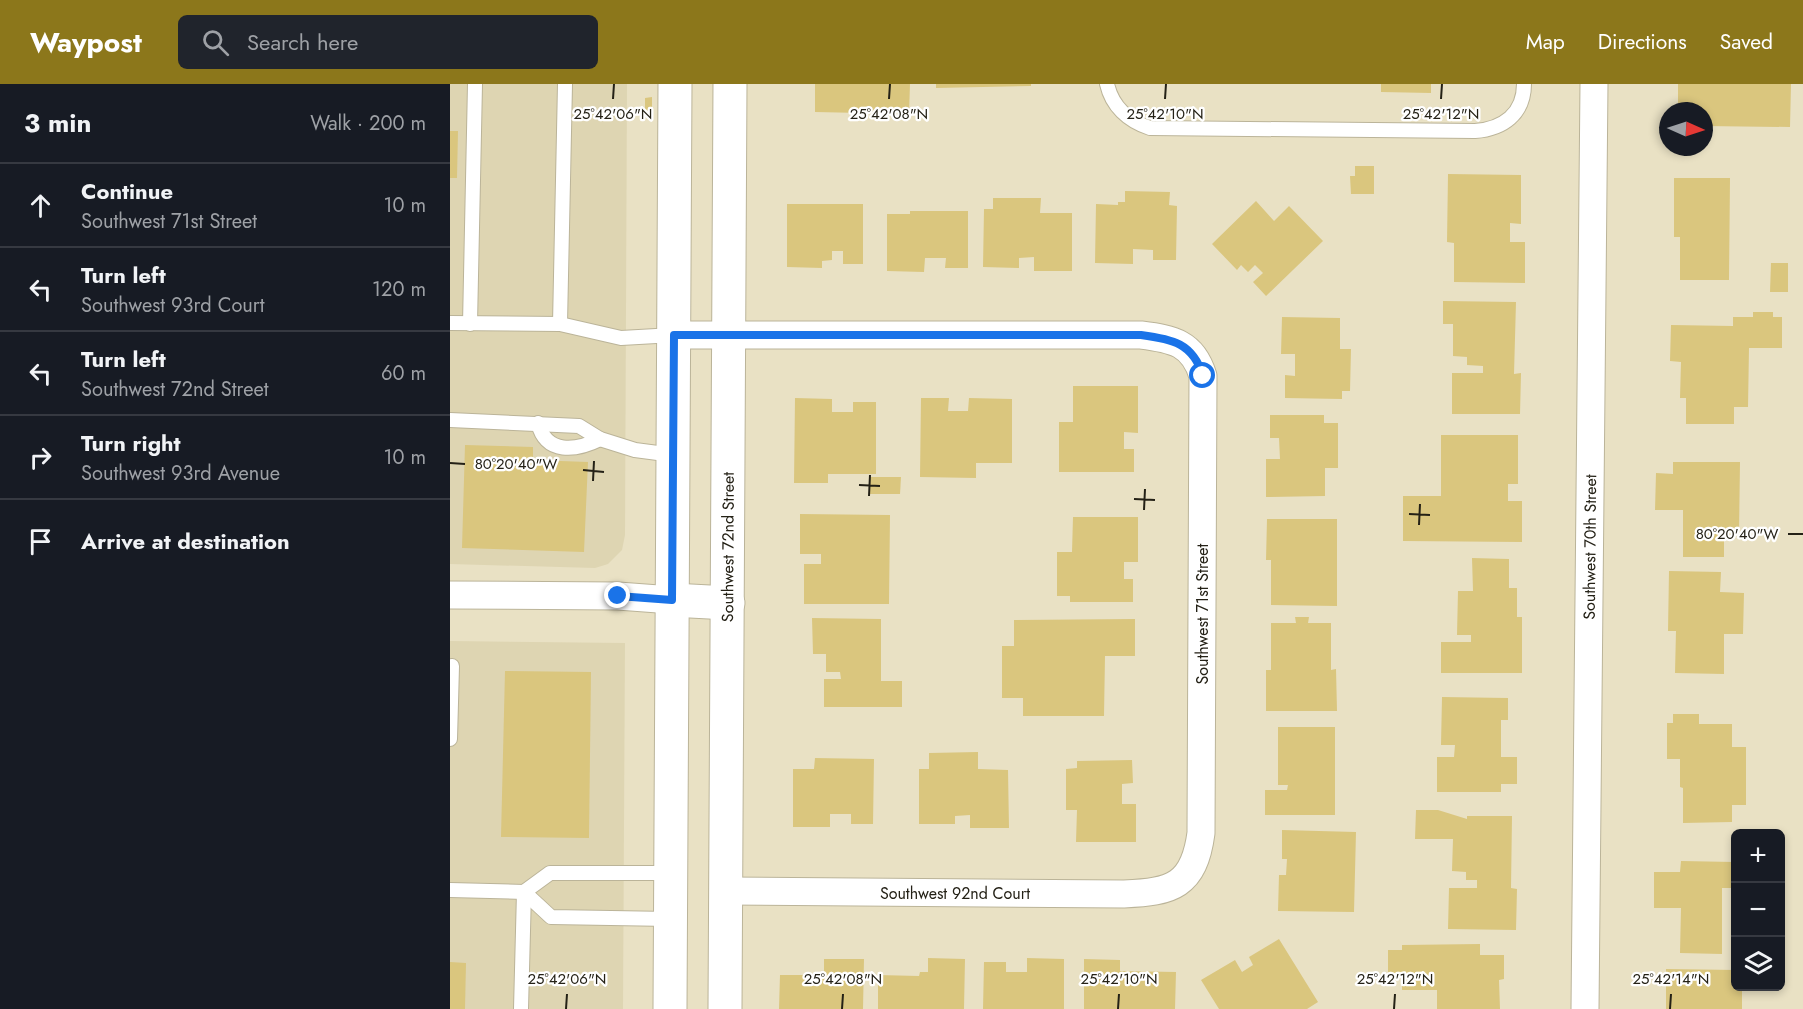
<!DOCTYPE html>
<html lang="en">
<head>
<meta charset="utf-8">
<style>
  :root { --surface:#171b24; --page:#20242c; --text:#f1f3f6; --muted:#9ea1a6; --line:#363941; --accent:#8c771b }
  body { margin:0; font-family:Jost,sans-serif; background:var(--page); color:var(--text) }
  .controls { position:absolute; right:18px; bottom:18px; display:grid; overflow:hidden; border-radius:9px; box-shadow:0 3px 9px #0003 }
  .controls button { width:54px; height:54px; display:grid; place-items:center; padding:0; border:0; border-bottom:2px solid var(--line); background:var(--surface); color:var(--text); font:30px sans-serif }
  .compass { position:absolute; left:1209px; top:18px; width:54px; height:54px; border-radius:50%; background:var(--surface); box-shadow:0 3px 9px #0003; rotate:93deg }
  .stop { position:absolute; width:18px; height:18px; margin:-14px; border:4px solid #1a73e8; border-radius:50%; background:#fff }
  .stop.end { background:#1a73e8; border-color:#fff; box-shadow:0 2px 6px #0008 }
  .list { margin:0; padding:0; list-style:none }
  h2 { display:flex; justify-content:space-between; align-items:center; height:78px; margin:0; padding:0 24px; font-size:26px }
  h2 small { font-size:20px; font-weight:400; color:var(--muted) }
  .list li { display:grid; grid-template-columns:39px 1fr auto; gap:18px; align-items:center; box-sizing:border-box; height:84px; padding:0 24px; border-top:2px solid var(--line) }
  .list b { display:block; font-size:22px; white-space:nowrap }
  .list p { margin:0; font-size:20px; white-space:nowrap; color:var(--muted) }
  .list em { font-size:20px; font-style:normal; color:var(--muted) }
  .icon { flex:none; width:33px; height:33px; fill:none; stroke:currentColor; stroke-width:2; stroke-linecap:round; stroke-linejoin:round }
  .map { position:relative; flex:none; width:1353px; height:925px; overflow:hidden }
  header { display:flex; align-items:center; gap:36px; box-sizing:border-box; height:84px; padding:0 30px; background:var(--accent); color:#fff }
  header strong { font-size:28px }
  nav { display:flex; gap:33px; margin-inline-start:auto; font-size:21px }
  .search { width:420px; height:54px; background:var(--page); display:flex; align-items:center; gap:15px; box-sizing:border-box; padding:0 21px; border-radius:9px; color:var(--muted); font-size:22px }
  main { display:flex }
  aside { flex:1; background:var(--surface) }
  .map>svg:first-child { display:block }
  .built { fill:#ded5b2 }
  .building { fill:#dac67e }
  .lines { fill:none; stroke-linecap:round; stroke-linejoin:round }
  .service-casing { stroke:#bbb499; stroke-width:16 }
  .minor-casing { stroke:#bbb499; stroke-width:29 }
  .secondary-casing { stroke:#bbb499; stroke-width:35 }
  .service { stroke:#fff; stroke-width:14 }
  .minor { stroke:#fff; stroke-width:27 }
  .secondary { stroke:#fff; stroke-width:33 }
  .route { stroke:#1a73e8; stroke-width:8 }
  .ticks { fill:none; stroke:#242116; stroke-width:2 }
  .labels { text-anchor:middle; stroke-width:4.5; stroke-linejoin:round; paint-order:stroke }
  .street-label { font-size:16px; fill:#242116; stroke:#fff }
  .ticks-label { font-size:15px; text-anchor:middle; fill:#242116; stroke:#fff; stroke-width:4.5; stroke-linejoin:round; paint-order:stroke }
</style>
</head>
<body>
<header>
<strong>Waypost</strong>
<div class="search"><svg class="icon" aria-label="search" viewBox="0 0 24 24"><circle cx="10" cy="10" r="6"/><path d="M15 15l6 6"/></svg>Search here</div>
<nav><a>Map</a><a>Directions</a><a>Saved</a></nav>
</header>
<main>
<aside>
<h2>3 min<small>Walk · 200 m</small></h2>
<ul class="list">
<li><svg class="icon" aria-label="ahead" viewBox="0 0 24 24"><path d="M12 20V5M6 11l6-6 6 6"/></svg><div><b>Continue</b><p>Southwest 71st Street</p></div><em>10 m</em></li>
<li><svg class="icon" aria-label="left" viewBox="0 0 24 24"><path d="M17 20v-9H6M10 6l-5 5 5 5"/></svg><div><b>Turn left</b><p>Southwest 93rd Court</p></div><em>120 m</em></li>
<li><svg class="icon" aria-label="left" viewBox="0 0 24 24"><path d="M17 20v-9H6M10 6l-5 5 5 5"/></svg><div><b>Turn left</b><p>Southwest 72nd Street</p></div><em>60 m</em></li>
<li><svg class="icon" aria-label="right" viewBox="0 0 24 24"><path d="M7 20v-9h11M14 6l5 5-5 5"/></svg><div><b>Turn right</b><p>Southwest 93rd Avenue</p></div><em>10 m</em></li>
<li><svg class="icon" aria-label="arrive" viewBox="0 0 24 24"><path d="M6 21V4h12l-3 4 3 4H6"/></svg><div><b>Arrive at destination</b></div></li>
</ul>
</aside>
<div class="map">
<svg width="1353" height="925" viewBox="0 0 1353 925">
  <rect width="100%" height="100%" fill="#e9e1c4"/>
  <g class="built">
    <polygon points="0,0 177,0 175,451 172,466 158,480 145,484 0,480"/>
    <polygon points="0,557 175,559 173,925 0,925"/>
  </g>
  <g class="building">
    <polygon points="365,0 460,0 459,30 365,28"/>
    <polygon points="486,0 581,0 581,2 486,4"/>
    <polygon points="931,0 981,0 981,9 931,8"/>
    <polygon points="1228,0 1341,0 1340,43 1254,42 1254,27 1228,27"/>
    <polygon points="202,13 202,30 195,30 195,14"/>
    <polygon points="0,47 8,47 7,94 0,94"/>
    <polygon points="905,82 924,82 924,110 901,110 900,92 905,92"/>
    <polygon points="998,90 1071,91 1071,140 1060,139 1060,158 1075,158 1075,199 1004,198 1004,159 997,158"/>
    <polygon points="1224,94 1280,94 1279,196 1230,196 1230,153 1224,153"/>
    <polygon points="675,107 720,108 719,121 727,122 726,176 703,176 703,166 683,165 683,180 645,179 646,120 668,121 668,118 675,118"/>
    <polygon points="543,114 591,114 590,129 622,129 622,187 584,187 584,173 569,174 569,184 533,183 534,125 543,125"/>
    <polygon points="806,117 824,137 839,122 873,157 816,212 803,198 813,189 805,181 798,188 791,181 787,186 762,160"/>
    <polygon points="337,120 413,120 413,180 393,180 393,167 382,167 382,176 372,177 372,184 337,183"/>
    <polygon points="460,127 518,127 518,184 495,184 496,174 475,174 474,188 437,187 437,130 460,130"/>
    <polygon points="1321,179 1338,179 1338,208 1320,208"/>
    <polygon points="993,217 1066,218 1064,290 1071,289 1070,330 1002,330 1002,289 1033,289 1033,282 1017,281 1017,273 1003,272 1003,240 993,240"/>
    <polygon points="1303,228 1323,228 1323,233 1332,233 1332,264 1299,264 1298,323 1284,323 1284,340 1236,340 1236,314 1230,314 1231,278 1220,277 1221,241 1283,242 1283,233 1303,233"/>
    <polygon points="832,233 890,234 890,265 901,265 900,307 892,307 892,315 835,314 835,291 845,292 845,270 831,270"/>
    <polygon points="623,302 688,302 688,349 674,348 674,365 684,365 684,388 609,388 609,338 623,338"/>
    <polygon points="345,314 382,315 382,328 403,328 403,318 426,318 426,390 378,390 378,399 344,399"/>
    <polygon points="471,314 499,314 498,327 518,327 519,314 562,315 562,379 526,379 526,394 470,393"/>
    <polygon points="820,331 874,331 874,339 888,339 888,384 875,384 875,412 816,413 816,375 830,375 829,354 820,354"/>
    <polygon points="991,351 1068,351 1068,400 1058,400 1058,417 1072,417 1072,458 953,457 953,412 991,412"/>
    <polygon points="15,361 83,363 83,376 138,378 134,468 12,464"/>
    <polygon points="1223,378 1290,378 1289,451 1274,451 1274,473 1233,473 1233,426 1205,426 1206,389 1223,390"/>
    <polygon points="419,393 451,393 450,410 419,410"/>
    <polygon points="350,430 440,431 439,520 354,520 354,480 371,480 371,470 350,470"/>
    <polygon points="623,433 688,433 688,478 674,478 674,495 683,495 683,518 620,518 620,512 607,512 607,468 622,468"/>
    <polygon points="817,435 887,435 887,522 821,521 821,476 816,476"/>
    <polygon points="1022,474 1059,475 1059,504 1067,504 1067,533 1072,533 1072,589 991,589 991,558 1021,558 1021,551 1007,551 1008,507 1023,507"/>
    <polygon points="1219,487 1271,488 1270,508 1294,509 1293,550 1274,550 1274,590 1225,589 1226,547 1218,547"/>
    <polygon points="845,533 859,533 858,539 881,539 881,586 886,585 887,627 816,627 816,586 821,586 821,539 846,539"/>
    <polygon points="362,534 431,535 431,597 452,597 452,623 374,623 374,595 391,595 390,588 376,588 376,570 363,570"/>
    <polygon points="685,535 685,572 655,572 654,632 573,632 573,614 552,614 552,562 564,562 564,536"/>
    <polygon points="55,587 141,588 139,754 51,753"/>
    <polygon points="992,613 1058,614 1058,636 1051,636 1051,673 1067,673 1067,700 1051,700 1051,708 987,708 987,673 1004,673 1005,661 991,661"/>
    <polygon points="1223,630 1249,630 1249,640 1282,640 1282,663 1296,663 1296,721 1282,721 1282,738 1233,739 1233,704 1230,703 1230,675 1217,675 1217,639 1223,639"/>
    <polygon points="828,643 885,643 885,731 815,731 815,706 837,706 838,701 828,701"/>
    <polygon points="528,668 528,685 558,686 559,744 520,744 520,731 505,732 505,740 469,740 469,685 479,685 479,669"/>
    <polygon points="365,674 424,675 423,740 401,740 401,730 380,730 380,743 343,743 343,685 364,685"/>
    <polygon points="682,676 683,699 672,700 672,720 686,720 686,758 626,758 627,726 616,726 616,685 627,684 627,677"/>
    <polygon points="966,726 988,726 1017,735 1017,732 1062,732 1061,804 1067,805 1066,846 998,845 999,804 1027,804 1027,796 1016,796 1016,788 1002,787 1003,755 965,755"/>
    <polygon points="832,746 906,748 904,828 828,827 829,791 836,791 837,775 832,775"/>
    <polygon points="1231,777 1284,778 1283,804 1272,804 1272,870 1230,869 1231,824 1204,824 1204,788 1230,788"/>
    <polygon points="829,855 868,918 857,925 769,925 751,896 785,876 792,888 803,881 799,873"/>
    <polygon points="1030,860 1030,871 1054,871 1054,895 1049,896 1050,925 987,925 987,906 952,906 952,889 938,889 938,866 952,866 952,861"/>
    <polygon points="478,874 515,875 514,925 428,925 428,891 469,892 470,888 478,888"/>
    <polygon points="577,874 614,875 614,925 533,925 534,878 556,878 556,888 577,888"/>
    <polygon points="374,875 414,875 413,925 329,925 330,891 370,891 369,888 374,888"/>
    <polygon points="634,875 670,876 670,887 726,888 725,925 634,925"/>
    <polygon points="0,878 16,879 15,925 0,925"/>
    <polygon points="1216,885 1286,886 1286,902 1292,902 1292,925 1216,925"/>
  </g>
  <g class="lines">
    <defs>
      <g id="service">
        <path d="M657 0C662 22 678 37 700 44L1025 47C1053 45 1074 30 1074 0"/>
        <polyline points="0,239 110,240 171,254 224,251"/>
        <polyline points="20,240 25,0"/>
        <polyline points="110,240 115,0"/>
        <polyline points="0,336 129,342 150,355 185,366 223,371"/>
        <path d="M88 339C96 371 126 367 150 355"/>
        <polyline points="0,655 2,582"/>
        <polyline points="0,806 74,808 100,789 220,789"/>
        <polyline points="74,808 101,833 220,835"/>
        <polyline points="71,925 74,808"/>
      </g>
      <g id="minor">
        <path d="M224 251H691C723 255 743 259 753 292L751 749C744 802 722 808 674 810L276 807"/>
        <polyline points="0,511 168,512 222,516"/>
        <path id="s1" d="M1135 925 1144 0"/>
      </g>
      <g id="secondary">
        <polyline points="222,516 278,519"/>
        <polyline points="220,925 225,0"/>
        <path id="s2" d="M275 925 280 0"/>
      </g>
    </defs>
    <use href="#service" class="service-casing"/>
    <use href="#minor" class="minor-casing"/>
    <use href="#secondary" class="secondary-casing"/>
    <use href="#service" class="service"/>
    <use href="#minor" class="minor"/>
    <use href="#secondary" class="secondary"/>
  </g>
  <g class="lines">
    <path class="route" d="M168 512 222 516 224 251H691C722 255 743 259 753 292"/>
  </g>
  <path class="ticks" d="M163 15 164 0M439 15 440 0M715 15 716 0M991 15 992 0M0 379 15 380M133 386 154 388M143 397 144 377M409 401 430 402M419 412 420 391M684 415 705 416M694 426 695 405M959 430 980 431M969 441 970 420M1338 450H1353M116 925 117 910M392 925 393 910M668 925 669 910M944 925 945 910M1220 925 1221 910"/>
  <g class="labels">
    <g class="street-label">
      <text dy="6" stroke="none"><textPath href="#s2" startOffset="462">Southwest 72nd Street</textPath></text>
      <text dy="6" stroke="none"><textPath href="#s1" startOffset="462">Southwest 70th Street</textPath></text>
      <text transform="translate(752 530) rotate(-90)" y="6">Southwest 71st Street</text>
      <text x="505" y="815">Southwest 92nd Court</text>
    </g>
  </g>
  <g class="ticks-label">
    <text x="163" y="35">25°42'06"N</text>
    <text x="439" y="35">25°42'08"N</text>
    <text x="715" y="35">25°42'10"N</text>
    <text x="991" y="35">25°42'12"N</text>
    <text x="66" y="385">80°20'40"W</text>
    <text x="1287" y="455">80°20'40"W</text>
    <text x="117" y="900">25°42'06"N</text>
    <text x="393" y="900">25°42'08"N</text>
    <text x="669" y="900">25°42'10"N</text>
    <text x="945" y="900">25°42'12"N</text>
    <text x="1221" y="900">25°42'14"N</text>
  </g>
</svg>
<div class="controls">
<button>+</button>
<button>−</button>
<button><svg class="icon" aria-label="layers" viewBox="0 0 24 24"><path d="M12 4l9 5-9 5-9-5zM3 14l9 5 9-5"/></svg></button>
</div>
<svg class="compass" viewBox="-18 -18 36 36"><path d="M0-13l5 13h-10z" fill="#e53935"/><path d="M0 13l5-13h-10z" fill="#9ea1a6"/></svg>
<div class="stop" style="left:753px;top:292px"></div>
<div class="stop end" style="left:168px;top:512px"></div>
</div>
</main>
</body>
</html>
